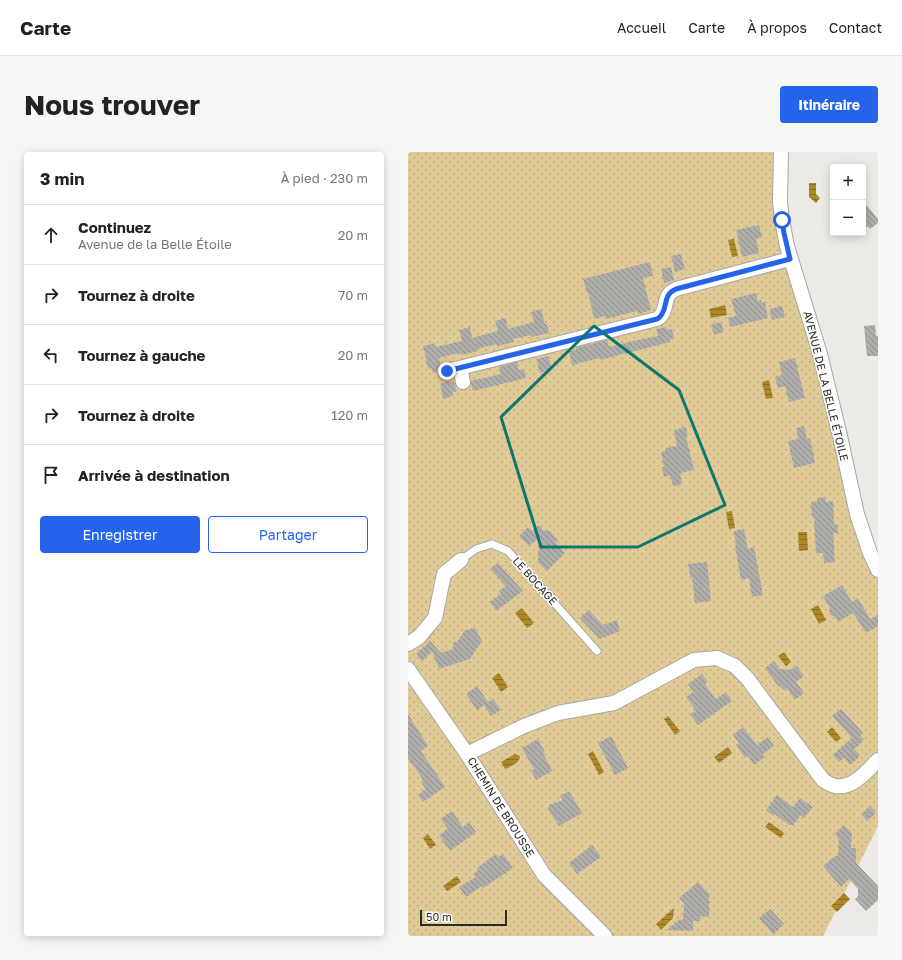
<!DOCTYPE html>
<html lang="fr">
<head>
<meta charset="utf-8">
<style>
  :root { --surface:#fff; --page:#f6f6f6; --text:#222; --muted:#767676; --line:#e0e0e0; --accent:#2563eb }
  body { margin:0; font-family:"Golos Text",sans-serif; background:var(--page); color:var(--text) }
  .controls { position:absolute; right:12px; top:12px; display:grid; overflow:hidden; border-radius:4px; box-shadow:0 2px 10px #0003 }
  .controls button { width:36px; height:36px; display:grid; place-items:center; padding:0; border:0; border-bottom:1px solid var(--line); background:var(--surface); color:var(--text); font:20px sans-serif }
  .scale { position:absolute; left:12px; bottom:10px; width:87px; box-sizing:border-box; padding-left:4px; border:2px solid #2b2b29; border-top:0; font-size:11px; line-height:14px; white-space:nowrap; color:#2b2b29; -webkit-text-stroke:3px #fff; paint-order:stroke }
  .stop { position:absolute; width:12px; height:12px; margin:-9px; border:3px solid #2563eb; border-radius:50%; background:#fff }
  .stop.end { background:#2563eb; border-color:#fff; box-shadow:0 1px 4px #0008 }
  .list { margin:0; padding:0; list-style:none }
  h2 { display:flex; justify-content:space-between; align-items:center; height:52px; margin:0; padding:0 16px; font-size:17px }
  h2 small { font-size:13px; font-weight:400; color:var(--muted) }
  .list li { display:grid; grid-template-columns:26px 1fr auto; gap:12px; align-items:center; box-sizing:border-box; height:60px; padding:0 16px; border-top:1px solid var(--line) }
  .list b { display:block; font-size:15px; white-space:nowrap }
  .list p { margin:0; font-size:13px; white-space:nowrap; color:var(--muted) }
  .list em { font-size:13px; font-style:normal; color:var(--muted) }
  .actions { display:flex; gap:8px; padding:12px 16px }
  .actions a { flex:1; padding:9px 0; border:1px solid var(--accent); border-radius:4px; text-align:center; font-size:14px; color:var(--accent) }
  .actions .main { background:var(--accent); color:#fff }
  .icon { flex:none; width:22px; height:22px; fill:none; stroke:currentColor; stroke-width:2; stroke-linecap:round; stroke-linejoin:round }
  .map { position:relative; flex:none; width:470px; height:784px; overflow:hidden; border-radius:4px }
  header { display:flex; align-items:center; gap:24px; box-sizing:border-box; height:56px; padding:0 20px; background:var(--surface); border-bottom:1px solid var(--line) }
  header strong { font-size:19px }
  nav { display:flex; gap:22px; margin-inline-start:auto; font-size:14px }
  .intro { display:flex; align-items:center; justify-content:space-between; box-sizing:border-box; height:96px; padding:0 24px }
  h1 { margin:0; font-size:28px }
  .button { padding:10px 18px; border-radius:4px; background:var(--accent); color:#fff; font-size:14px; font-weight:700 }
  main { display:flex; gap:24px; padding:0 24px }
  aside { flex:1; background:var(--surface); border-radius:4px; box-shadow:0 2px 10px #0003 }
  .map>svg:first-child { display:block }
  .grass { fill:url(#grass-dots) }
  .water { fill:url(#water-rules) }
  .building { fill:url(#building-back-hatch) }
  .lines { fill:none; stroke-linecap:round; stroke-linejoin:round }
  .lane-casing { stroke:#a8a7a4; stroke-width:9 }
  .street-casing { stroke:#a8a7a4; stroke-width:16 }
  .lane { stroke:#fff; stroke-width:7 }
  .street { stroke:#fff; stroke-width:14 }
  .route { stroke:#2563eb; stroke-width:5 }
  .marked { fill:none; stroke:#0f766e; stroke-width:3; stroke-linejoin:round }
  .labels { text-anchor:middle; stroke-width:3; stroke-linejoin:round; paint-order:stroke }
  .street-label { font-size:11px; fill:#2b2b29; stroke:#fff }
</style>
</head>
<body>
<header>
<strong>Carte</strong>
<nav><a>Accueil</a><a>Carte</a><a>À propos</a><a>Contact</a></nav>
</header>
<div class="intro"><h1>Nous trouver</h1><a class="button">Itinéraire</a></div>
<main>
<aside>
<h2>3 min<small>À pied · 230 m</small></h2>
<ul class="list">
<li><svg class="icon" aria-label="ahead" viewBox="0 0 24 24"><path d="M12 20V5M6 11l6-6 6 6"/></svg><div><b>Continuez</b><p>Avenue de la Belle Étoile</p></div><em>20 m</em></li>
<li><svg class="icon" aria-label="right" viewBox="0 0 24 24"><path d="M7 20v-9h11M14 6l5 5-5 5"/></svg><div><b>Tournez à droite</b></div><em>70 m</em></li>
<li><svg class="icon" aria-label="left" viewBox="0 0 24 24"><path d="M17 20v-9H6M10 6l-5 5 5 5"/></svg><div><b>Tournez à gauche</b></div><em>20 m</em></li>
<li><svg class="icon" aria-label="right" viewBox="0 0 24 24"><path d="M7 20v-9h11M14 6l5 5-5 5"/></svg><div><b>Tournez à droite</b></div><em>120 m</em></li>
<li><svg class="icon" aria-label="arrive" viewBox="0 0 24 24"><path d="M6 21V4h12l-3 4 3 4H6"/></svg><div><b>Arrivée à destination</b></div></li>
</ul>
<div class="actions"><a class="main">Enregistrer</a><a>Partager</a></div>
</aside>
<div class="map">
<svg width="470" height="784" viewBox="0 0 470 784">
  <defs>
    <pattern id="grass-dots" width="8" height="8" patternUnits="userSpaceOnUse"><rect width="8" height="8" fill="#e0ca96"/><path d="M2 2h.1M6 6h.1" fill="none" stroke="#c0ae81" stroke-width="1.8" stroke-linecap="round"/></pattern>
    <pattern id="water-rules" width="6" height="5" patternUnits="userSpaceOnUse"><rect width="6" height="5" fill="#ac8828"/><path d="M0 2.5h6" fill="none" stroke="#8c6f22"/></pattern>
    <pattern id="building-back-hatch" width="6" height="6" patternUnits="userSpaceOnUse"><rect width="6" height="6" fill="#b0aeab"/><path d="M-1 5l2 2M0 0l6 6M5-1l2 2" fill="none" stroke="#8f8e8b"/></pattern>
  </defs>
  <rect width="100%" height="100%" fill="#ebeae6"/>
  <polygon class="grass" points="0,0 373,0 372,50 470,418 470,674 415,784 0,784"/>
  <g class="water">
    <polygon points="401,31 408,31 408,42 412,46 408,51 401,45"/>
    <polygon points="326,87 330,104 324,105 320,88"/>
    <polygon points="317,153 319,163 303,166 301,157"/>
    <polygon points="361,228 365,246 358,247 354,230"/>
    <polygon points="324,359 327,376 321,377 318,360"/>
    <polygon points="390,380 399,380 400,398 391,399"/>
    <polygon points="410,453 418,468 411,472 403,457"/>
    <polygon points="114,456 126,471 119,476 107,461"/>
    <polygon points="376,500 383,510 378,514 370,504"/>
    <polygon points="91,521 100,535 93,540 84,526"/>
    <polygon points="260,564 272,579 267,583 256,567"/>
    <polygon points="424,575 433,586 428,590 419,580"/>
    <polygon points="320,595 324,601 311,611 306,605"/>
    <polygon points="185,599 196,620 191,623 180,602"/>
    <path d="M107 602 112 604C112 611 103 614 97 617L93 610Z"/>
    <polygon points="361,670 376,681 373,686 357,675"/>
    <polygon points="20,682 28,693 22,697 15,686"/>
    <polygon points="49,724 53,730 39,739 35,734"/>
    <polygon points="436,741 442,747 429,760 423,754"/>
    <polygon points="266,756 265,766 253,778 248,772"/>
  </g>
  <g class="building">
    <polygon points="455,49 470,67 470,71 462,77 460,74 455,78"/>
    <polygon points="351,73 354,85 348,87 351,101 334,105 328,78"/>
    <polygon points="273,102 277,117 267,120 263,104"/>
    <polygon points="242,110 245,124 235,126 243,158 230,162 229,159 198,167 197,164 186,167 180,140 179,141 175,127"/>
    <polygon points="263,115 266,128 256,131 253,117"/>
    <polygon points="348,141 350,149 353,148 354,151 357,150 360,166 322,175 320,166 328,164 323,147"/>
    <polygon points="374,154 377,165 364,168 362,157"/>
    <polygon points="133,157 137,172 139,172 141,181 124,185 123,183 105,187 106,190 89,194 88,192 69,197 70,199 53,203 52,201 31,206 33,214 31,219 25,221 23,216 20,217 15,194 27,191 28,195 54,189 51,178 62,175 64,186 90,179 87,169 98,166 100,177 126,170 123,160"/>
    <polygon points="313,170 316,180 306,183 303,173"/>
    <polygon points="467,173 468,184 470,184 470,204 459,204 456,174"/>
    <polygon points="258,175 259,178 264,177 266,186 262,188 262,190 192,208 192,206 164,213 161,199 168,198 168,196 199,188 201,195 230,188 250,184 248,177"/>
    <polygon points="140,204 144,218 132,221 128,207"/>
    <polygon points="387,206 397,246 381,250 377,234 370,236 367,225 374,223 371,210"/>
    <polygon points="109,210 111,218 116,217 118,226 65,239 63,233 63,229 93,222 91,215"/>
    <polygon points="41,229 42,231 46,230 49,239 44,241 45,244 35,247 32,232"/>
    <polygon points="396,274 399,287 402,286 407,311 386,316 380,289 390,287 388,276"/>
    <polygon points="278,275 280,284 278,285 286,318 272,321 274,332 265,334 262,323 256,325 254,315 256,315 253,300 257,299 257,296 269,294 266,278"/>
    <polygon points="417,345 418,350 425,349 426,373 429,372 430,381 425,381 427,410 416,411 415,401 408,401 406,365 404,365 403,350 409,350 409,346"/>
    <polygon points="131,373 136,379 142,379 150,388 147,390 157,401 139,419 130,410 131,385 121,394 111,384 120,375 124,379"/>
    <polygon points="336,377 340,397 346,395 355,443 344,445 341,426 333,428 327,394 328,393 326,379"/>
    <polygon points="299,410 303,449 287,451 284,425 282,425 280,412"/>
    <polygon points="90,411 115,439 88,459 82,450 93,442 91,439 98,434 82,417"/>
    <polygon points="434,433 444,450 450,446 462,467 470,463 470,474 458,481 445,461 430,470 427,464 424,464 421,459 422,456 415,444"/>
    <polygon points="181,458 195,473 209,468 212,479 192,487 172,466"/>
    <polygon points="67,476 74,489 62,507 31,517 24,499 14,509 8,502 21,490 21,488 33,501 45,497 45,490 49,490 57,478"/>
    <polygon points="366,509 371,517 382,518 389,514 396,524 388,530 396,541 387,548 379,536 376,538 372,534 371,535 357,516"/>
    <polygon points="294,522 300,530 297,532 308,547 318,540 324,549 290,573 282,562 288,559 278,545 285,540 280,532"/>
    <polygon points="69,534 80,550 85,547 93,558 83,564 76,553 69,558 58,542"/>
    <polygon points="433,557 455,581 452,584 456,588 446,597 452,604 442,613 436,606 431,610 425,603 444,586 424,564"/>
    <polygon points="0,562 20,594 13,599 37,635 15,650 10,643 18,637 14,632 15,628 0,606"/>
    <polygon points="335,575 349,593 360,585 366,594 355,602 357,605 346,613 340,604 337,606 328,593 331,591 325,583"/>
    <polygon points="203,584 220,616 207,623 190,591"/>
    <polygon points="130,587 137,600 135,601 144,619 128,628 123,619 126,617 114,596"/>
    <polygon points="161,639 174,661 151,674 140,657 141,653 155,648 152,644"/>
    <polygon points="369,643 385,655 392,646 405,655 396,666 393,663 385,673 381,673 367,662 365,664 358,658"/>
    <polygon points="462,654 468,661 459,669 453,662"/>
    <polygon points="44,659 55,675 61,670 68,680 42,699 31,683 40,677 33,667"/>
    <polygon points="436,673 444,681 443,696 448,696 448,711 470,734 470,748 458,759 447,747 450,744 450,737 441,727 433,735 415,714 423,707 430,703 431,687 427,682"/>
    <polygon points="184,693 193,705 169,722 161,711"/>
    <polygon points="88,702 90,705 95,702 105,716 75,736 74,734 58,745 51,735 68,725 65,722 71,718 69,716"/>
    <polygon points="290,730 301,742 301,765 292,764 292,769 285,769 285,779 259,778 271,768 275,768 276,752 271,746"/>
    <polygon points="362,757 376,772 365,782 351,766"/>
  </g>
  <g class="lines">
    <defs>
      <polyline id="lane" points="53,408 68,397 84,392 100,399 189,499"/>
      <g id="street">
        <polyline points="373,0 372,50 374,68 379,94 412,202 432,284 449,362 462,401 470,418"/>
        <polyline points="52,216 55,230"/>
        <path d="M39 219 249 167C251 166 253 164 254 162 260 152 255 143 268 137L382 107"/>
        <polyline points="0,492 11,485 27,466 36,422 53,408"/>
        <polyline points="0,517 59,602 136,723 197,784"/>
        <path d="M59 602 116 574 150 561 206 551 286 508 309 506 327 514 339 526 415 628C418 630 423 633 427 634 445 637 459 619 470 608"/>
      </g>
    </defs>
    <use href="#lane" class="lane-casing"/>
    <use href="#street" class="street-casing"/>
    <use href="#lane" class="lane"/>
    <use href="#street" class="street"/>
  </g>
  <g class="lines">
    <path class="route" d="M39 219 249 167C251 166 253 164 254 162 260 152 255 143 268 137L382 107 376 81 374 68"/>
  </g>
  <path class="marked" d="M186 174 271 238 317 353 230 395H133L93 265Z"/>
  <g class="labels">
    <g class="street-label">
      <text transform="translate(418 234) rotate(76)" y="4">AVENUE DE LA BELLE ÉTOILE</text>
      <text transform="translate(127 429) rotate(48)" y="4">LE BOCAGE</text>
      <text transform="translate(93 655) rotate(58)" y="4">CHEMIN DE BROUSSE</text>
    </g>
  </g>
</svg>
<div class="controls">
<button>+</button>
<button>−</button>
</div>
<div class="scale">50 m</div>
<div class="stop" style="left:374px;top:68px"></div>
<div class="stop end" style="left:39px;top:219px"></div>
</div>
</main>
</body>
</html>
